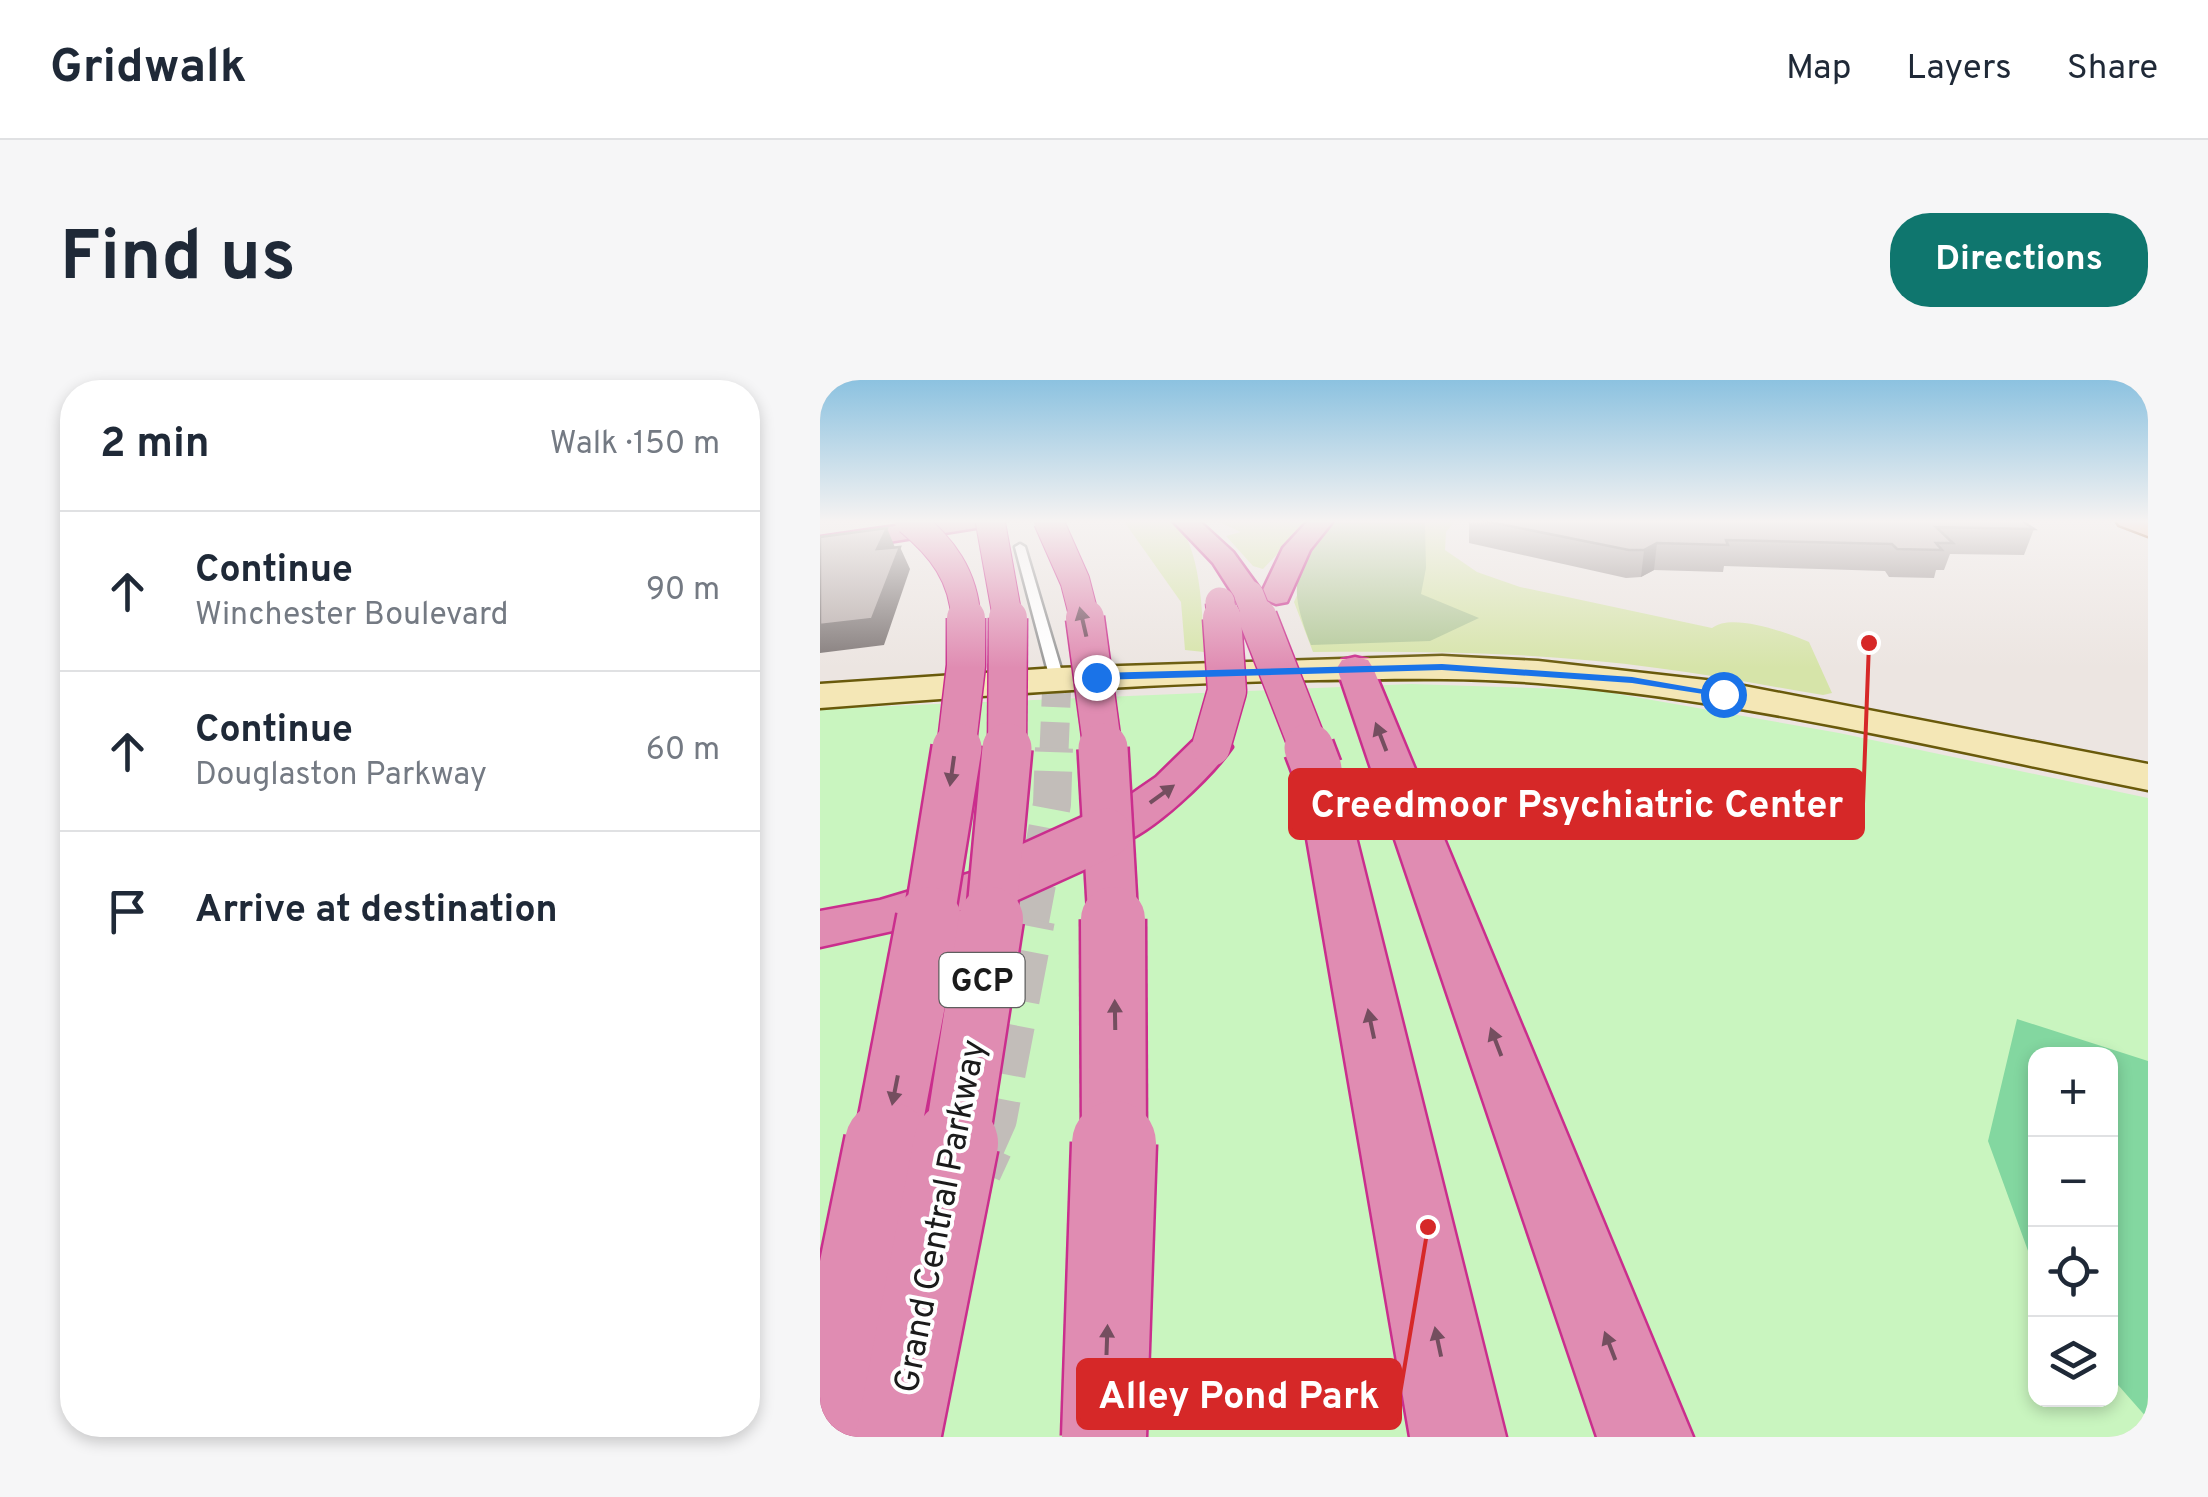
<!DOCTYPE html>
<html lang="en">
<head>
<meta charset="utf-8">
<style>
  :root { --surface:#fff; --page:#f6f6f7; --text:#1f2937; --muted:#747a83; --line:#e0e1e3; --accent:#0f766e }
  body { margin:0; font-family:Overpass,sans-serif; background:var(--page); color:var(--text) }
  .controls { position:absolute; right:30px; bottom:30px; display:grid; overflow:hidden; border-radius:20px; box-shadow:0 5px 15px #0003 }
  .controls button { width:90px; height:90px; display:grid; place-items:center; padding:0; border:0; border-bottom:2px solid var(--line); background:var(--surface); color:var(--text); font:50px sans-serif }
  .stop { position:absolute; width:30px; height:30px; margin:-22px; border:8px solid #1a73e8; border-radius:50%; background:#fff }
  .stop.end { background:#1a73e8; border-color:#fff; box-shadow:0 2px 10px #0008 }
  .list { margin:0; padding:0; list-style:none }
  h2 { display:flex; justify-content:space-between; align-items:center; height:130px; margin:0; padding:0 40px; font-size:42px }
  h2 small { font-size:32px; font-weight:400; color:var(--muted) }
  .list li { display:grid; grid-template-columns:65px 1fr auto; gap:30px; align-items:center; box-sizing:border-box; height:160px; padding:0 40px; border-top:2px solid var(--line) }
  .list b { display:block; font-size:38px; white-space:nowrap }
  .list p { margin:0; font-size:32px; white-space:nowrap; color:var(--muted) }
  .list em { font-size:32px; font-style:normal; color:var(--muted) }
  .icon { flex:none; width:55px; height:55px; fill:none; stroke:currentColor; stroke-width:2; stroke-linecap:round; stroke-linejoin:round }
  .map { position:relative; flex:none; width:1328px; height:1057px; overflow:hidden; border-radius:40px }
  header { display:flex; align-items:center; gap:60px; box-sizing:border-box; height:140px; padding:0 50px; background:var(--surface); border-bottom:2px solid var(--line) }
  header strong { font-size:48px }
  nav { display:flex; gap:55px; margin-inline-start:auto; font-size:35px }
  .intro { display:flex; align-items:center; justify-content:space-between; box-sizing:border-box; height:240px; padding:0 60px }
  h1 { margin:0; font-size:70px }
  .button { padding:25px 45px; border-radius:40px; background:var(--accent); color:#fff; font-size:35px; font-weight:700 }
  main { display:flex; gap:60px; padding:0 60px }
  aside { flex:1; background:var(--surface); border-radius:40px; box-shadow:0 5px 15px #0003 }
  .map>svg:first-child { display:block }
  .grass { fill:#d6e4a9 }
  .forest { fill:#b3c998 }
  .park { fill:#c9f5bf; fill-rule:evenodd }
  .pitch { fill:#83d7a0 }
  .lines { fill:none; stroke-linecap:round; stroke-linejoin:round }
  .street-tunnel-far3 { stroke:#c2bdb9; stroke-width:29; stroke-dasharray:29 15; stroke-linecap:butt }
  .street-tunnel-far2 { stroke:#c2bdb9; stroke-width:38; stroke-dasharray:38 19; stroke-linecap:butt }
  .street-tunnel-far1 { stroke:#c2bdb9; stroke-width:50; stroke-dasharray:50 25; stroke-linecap:butt }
  .street-tunnel { stroke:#c2bdb9; stroke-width:65; stroke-dasharray:65 32; stroke-linecap:butt }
  .lane-casing { stroke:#989898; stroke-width:5 }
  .secondary-casing { stroke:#695a0b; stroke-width:5 }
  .primary-casing { stroke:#893d09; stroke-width:5 }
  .highway-casing { stroke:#ca2e8d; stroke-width:5 }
  .lane { fill:#fff; fill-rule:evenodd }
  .secondary { fill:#f4e7b6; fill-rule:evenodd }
  .primary { fill:#f5b89d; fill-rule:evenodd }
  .highway { fill:#e08cb2; fill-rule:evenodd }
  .highway-bridge-far4-casing { stroke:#ca2e8d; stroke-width:31; stroke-linecap:butt }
  .highway-bridge-far3-casing { stroke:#ca2e8d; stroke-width:41; stroke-linecap:butt }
  .highway-bridge-far2-casing { stroke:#ca2e8d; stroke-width:54; stroke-linecap:butt }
  .highway-bridge-far1-casing { stroke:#ca2e8d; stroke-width:69; stroke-linecap:butt }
  .highway-bridge-casing { stroke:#ca2e8d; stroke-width:89; stroke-linecap:butt }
  .highway-bridge-far4 { stroke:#e08cb2; stroke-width:29 }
  .highway-bridge-far3 { stroke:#e08cb2; stroke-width:38 }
  .highway-bridge-far2 { stroke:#e08cb2; stroke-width:49 }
  .highway-bridge-far1 { stroke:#e08cb2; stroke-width:64 }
  .highway-bridge { stroke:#e08cb2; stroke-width:84 }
  .wall { fill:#9e9593 }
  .shaded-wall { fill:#817978 }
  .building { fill:#b8adab; stroke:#817978; stroke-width:2.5 }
  .oneway { fill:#744e5f }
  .route { fill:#1a73e8 }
  .labels { text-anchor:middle; stroke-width:8; stroke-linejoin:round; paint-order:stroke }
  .shield { fill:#fff; stroke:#5f5f5f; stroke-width:2.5 }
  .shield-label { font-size:32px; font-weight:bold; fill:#1b1b1b }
  .street-label { font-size:35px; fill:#1b1b1b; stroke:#fff }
  .leader { fill:none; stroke:#d62828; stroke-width:4 }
  .callout-dot { fill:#d62828; stroke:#fff; stroke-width:4 }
  .callout { fill:#d62828; stroke:#d62828; stroke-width:4 }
  .callout-label { font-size:38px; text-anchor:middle; font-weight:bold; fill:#fff }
</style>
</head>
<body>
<header>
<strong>Gridwalk</strong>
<nav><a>Map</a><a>Layers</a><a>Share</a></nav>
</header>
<div class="intro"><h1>Find us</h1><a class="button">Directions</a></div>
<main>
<aside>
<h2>2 min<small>Walk · 150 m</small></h2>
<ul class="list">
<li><svg class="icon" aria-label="ahead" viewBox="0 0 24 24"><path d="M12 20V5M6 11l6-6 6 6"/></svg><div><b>Continue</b><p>Winchester Boulevard</p></div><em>90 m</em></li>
<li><svg class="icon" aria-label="ahead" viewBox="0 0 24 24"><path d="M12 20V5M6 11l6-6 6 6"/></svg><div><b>Continue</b><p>Douglaston Parkway</p></div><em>60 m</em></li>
<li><svg class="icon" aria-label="arrive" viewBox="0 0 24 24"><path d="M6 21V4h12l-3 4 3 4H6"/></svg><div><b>Arrive at destination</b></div></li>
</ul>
</aside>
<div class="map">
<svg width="1328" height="1057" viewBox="0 0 1328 1057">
  <rect width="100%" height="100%" fill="#ece5e1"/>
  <g class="grass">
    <path d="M303 140C316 140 337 136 349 140 382 152 383 244 384 272L365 270 361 222Z"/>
    <polygon points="395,140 490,140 443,189 433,186 406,156 421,152"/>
    <path d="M510 140H636L626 152 625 170 657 192 700 207 892 248C912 232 968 253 989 262L1012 313 1003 315C948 306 892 295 837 288 724 272 607 271 493 272L474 222Z"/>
  </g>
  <path class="forest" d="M510 140H613L605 143 606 188 601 214 659 238 610 261 491 265C467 202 474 194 510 140Z"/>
  <path class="park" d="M591 304 775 310 1019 353 1328 418V1057H0V329ZM1216 674H1290V1019H1216Z"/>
  <polygon class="pitch" points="1197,639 1328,681 1328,1039 1291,997 1290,674 1216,674 1215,890 1168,761"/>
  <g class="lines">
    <polyline class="street-tunnel-far3" points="234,371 237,299"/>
    <polyline class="street-tunnel-far2" points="210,541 232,424 234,368"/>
    <polyline class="street-tunnel-far1" points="160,765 172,738 210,539"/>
    <polyline class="street-tunnel" points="150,787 161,763"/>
    <defs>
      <polygon id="lane" points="200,164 205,167 244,299 242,302 230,299 195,167"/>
      <path id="secondary" d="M622 276 718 281 903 302 1328 384V410C1126 370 924 320 718 303 645 297 572 299 498 300 332 303 166 315 0 328V304L237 288Z"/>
      <polygon id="primary" points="1296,140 1328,140 1328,156 1299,145"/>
      <g id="highway">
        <polygon points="116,140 174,140 162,147 0,173 0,157"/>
        <polygon points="352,140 378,140 413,172 442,212 463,168 489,140 514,140 490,170 467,222 456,224 442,218 429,224 418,222 393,183"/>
        <polygon points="535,277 548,280 553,288 873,1057 777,1057 517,288 522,280"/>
        <path d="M391 354 406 358 412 367C392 396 333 453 299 464 288 468 280 466 269 463L261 453 269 443 336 397 376 358Z"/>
        <polygon points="497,376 513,380 519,389 686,1057 590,1057 475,389 481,380"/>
        <polygon points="187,482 206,487 213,498 206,509 86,548 0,567 0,531 60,520"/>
      </g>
    </defs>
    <use href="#lane" class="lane-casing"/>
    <use href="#secondary" class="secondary-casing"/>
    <use href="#primary" class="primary-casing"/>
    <use href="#highway" class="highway-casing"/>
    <use href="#lane" class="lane"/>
    <use href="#secondary" class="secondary"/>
    <use href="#primary" class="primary"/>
    <use href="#highway" class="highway"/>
    <defs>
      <g id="highway-bridge-far4">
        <path d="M89 140C122 167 144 196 146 240"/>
        <polyline points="170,140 188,240"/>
        <polyline points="228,140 255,201 265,240"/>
        <polyline points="429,215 439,240"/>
        <polyline points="400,222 402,240"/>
      </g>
      <g id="highway-bridge-far3">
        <polyline points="265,238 283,371"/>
        <polyline points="438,238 490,371"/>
        <polyline points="391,367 407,311 402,238"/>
        <polyline points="136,371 146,286 146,238"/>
        <polyline points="187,371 188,238"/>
      </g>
      <g id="highway-bridge-far2">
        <polyline points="283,368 293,541"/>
        <polyline points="489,368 497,389"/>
        <polyline points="187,498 286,453"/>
        <polyline points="109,541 137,368"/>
        <polyline points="171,541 187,368"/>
      </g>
      <g id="highway-bridge-far1">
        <polyline points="293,539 294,765"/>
        <polyline points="66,765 109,539"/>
        <polyline points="136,765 171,539"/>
      </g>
      <g id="highway-bridge">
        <polyline points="7,1057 67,763"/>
        <polyline points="78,1057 136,763"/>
        <polyline points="284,1057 294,763"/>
      </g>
    </defs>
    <use href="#highway-bridge-far4" class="highway-bridge-far4-casing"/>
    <use href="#highway-bridge-far3" class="highway-bridge-far3-casing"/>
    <use href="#highway-bridge-far2" class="highway-bridge-far2-casing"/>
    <use href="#highway-bridge-far1" class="highway-bridge-far1-casing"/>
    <use href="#highway-bridge" class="highway-bridge-casing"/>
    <use href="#highway-bridge-far4" class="highway-bridge-far4"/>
    <use href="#highway-bridge-far3" class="highway-bridge-far3"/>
    <use href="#highway-bridge-far2" class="highway-bridge-far2"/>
    <use href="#highway-bridge-far1" class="highway-bridge-far1"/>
    <use href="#highway-bridge" class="highway-bridge"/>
  </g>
  <polygon class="wall" points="649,140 1201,140 1214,149 1204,175 1130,174 1124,190 1116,190 1114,198 1069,197 1065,191 904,186 903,192 834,190 821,197 806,198 649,163"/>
  <g class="shaded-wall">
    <polygon points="67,148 76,170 57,169"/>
    <polygon points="837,163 834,190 821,197 824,170"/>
    <polygon points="80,167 90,189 64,265 0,273 0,245"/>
  </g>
  <g class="building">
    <polygon points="660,140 1201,140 1214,149 1116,147 1133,163 1116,163 1122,170 1077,169 1072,164 906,160 908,165 837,163 824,170 809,170"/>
    <polygon points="67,148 57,169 80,167 52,239 0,245 0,157"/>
  </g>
  <defs><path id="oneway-solid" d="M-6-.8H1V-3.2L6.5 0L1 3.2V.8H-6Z" transform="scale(2.5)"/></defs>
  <g class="oneway">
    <use href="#oneway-solid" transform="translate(263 242) rotate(-103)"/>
    <use href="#oneway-solid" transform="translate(561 357) rotate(-111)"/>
    <use href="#oneway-solid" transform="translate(132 391) rotate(98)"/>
    <use href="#oneway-solid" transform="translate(342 414) rotate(-36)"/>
    <use href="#oneway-solid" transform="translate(295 635) rotate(-91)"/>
    <use href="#oneway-solid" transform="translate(551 644) rotate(-102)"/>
    <use href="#oneway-solid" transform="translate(676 662) rotate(-111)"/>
    <use href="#oneway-solid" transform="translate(75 710) rotate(101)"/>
    <use href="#oneway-solid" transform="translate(287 960) rotate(-88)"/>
    <use href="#oneway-solid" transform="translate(618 962) rotate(-102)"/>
    <use href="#oneway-solid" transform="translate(790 966) rotate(-111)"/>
  </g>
  <linearGradient id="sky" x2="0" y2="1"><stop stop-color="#8cc2e0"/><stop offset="0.49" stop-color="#f6f3f2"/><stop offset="1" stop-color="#f6f3f2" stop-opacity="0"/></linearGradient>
  <rect width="1328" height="288" fill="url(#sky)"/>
  <polygon class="route" points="622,284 812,297 909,314 903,317 812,303 622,290 276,300 270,297 276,293"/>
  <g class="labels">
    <rect class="shield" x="119.5" y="573" width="85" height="54" rx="8"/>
    <g class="shield-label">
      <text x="162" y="611">GCP</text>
    </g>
    <g class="street-label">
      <text transform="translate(119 836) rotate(-79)" y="12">Grand Central Parkway</text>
    </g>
  </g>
  <path class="leader" d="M1049 263L1043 424M608 847L580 1014"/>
  <g class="callout-dot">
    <circle cx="1049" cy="263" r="10"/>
    <circle cx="608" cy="847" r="10"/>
  </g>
  <g class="callout">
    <rect x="470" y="390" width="573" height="68" rx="10"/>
    <rect x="258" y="980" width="322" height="68" rx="10"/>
  </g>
  <g class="callout-label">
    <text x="757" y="437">Creedmoor Psychiatric Center</text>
    <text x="419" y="1028">Alley Pond Park</text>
  </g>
</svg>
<div class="controls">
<button>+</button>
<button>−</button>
<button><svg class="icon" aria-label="locate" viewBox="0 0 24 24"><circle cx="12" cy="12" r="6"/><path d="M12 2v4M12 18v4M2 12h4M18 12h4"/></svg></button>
<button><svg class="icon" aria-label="layers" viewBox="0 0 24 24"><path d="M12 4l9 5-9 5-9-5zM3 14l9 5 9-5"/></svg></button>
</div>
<div class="stop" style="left:903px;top:314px"></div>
<div class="stop end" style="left:276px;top:297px"></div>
</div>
</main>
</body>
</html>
